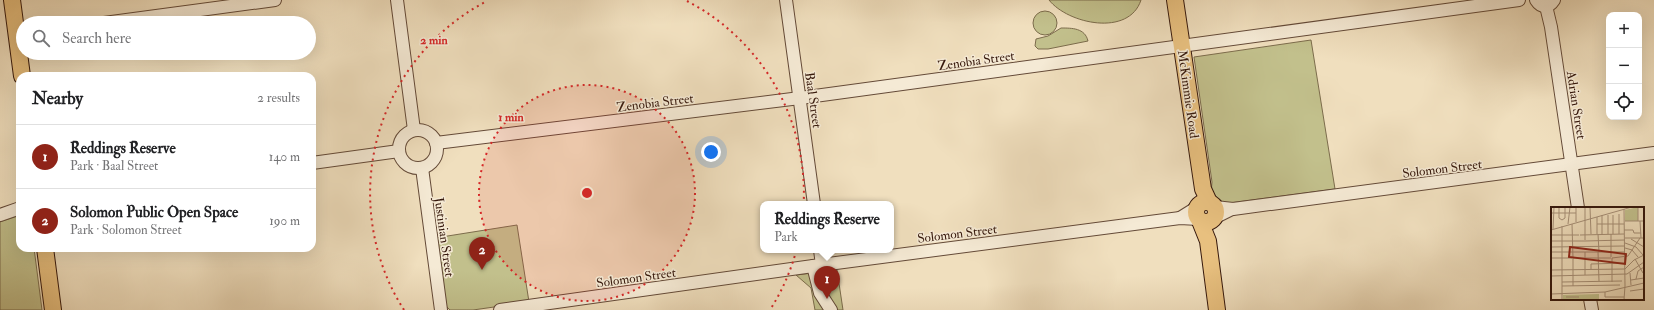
<!DOCTYPE html>
<html lang="en">
<head>
<meta charset="utf-8">
<style>
  :root { --surface:#fff; --page:#f2f2f2; --text:#202124; --muted:#757577; --line:#e0e0e0; --accent:#8f2418 }
  body { margin:0; font-family:"IM FELL Double Pica",serif; background:var(--page); color:var(--text) }
  .controls { position:absolute; right:12px; top:12px; display:grid; overflow:hidden; border-radius:8px; box-shadow:0 4px 16px #0002 }
  .controls button { width:36px; height:36px; display:grid; place-items:center; padding:0; border:0; border-bottom:1px solid var(--line); background:var(--surface); color:var(--text); font:20px sans-serif }
  .you { position:absolute; left:711px; top:152px; width:14px; height:14px; margin:-10px; border:3px solid #fff; border-radius:50%; background:#1a73e8; box-shadow:0 0 0 6px #1a73e833 }
  .badge { display:grid; place-items:center; width:26px; height:26px; border-radius:50%; background:var(--accent); color:#fff; font-size:13px; font-weight:700 }
  .pin { position:absolute; translate:-50% -33px; filter:drop-shadow(0 1px 2px #0008) }
  .pin::after { content:''; position:absolute; top:21px; width:14px; height:12px; background:inherit; clip-path:polygon(0 0,100% 0,50% 100%) }
  .popup { position:absolute; left:760px; top:201px; width:134px; height:52px; box-sizing:border-box; display:grid; place-content:center; border-radius:8px; background:var(--surface); filter:drop-shadow(0 1px 3px #0005); font-size:13px; white-space:nowrap; color:var(--muted) }
  .popup b { font-size:15px; color:var(--text) }
  .popup::after { content:''; position:absolute; left:50%; top:100%; margin-left:-8px; border:8px solid transparent; border-top-color:var(--surface) }
  .list { margin:0; padding:0; list-style:none }
  h2 { display:flex; justify-content:space-between; align-items:center; height:52px; margin:0; padding:0 16px; font-size:17px }
  h2 small { font-size:13px; font-weight:400; color:var(--muted) }
  .list li { display:grid; grid-template-columns:26px 1fr auto; gap:12px; align-items:center; box-sizing:border-box; height:64px; padding:0 16px; border-top:1px solid var(--line) }
  .list b { display:block; font-size:15px; white-space:nowrap }
  .list p { margin:0; font-size:13px; white-space:nowrap; color:var(--muted) }
  .list em { font-size:13px; font-style:normal; color:var(--muted) }
  .icon { flex:none; width:22px; height:22px; fill:none; stroke:currentColor; stroke-width:2; stroke-linecap:round; stroke-linejoin:round }
  .map { position:relative; flex:none; width:1654px; height:310px; overflow:hidden }
  .search { position:absolute; background:var(--surface); box-shadow:0 4px 16px #0002; left:16px; top:16px; width:300px; height:44px; display:flex; align-items:center; gap:10px; box-sizing:border-box; padding:0 14px; border-radius:22px; color:var(--muted); font-size:15px }
  .panel { position:absolute; background:var(--surface); box-shadow:0 4px 16px #0002; left:16px; top:72px; width:300px; height:180px; border-radius:12px }
  .map>svg:first-child { display:block }
  .green { fill:#c2c08c; stroke:#7c6c4c }
  .lines { fill:none; stroke-linecap:round; stroke-linejoin:round }
  .minor-casing { stroke:#644a38; stroke-width:14 }
  .major-casing { stroke:#36180c; stroke-width:18 }
  .minor { stroke:#f5ead5; stroke-width:12 }
  .major { stroke:#e8c07f; stroke-width:16 }
  .ring { fill:none; stroke:#d62828; stroke-width:2; stroke-dasharray:2 4 }
  .labels { text-anchor:middle; stroke-width:3; stroke-linejoin:round; paint-order:stroke }
  .street-label { font-size:13px; fill:#36180c; stroke:#f5ead5 }
  .inset-road { fill:none; stroke:#a68f77; stroke-width:1 }
  .view { fill:#8f2418; fill-opacity:0.15; stroke:#8f2418; stroke-width:2 }
  .inset-edge { fill:none; stroke:#36180c; stroke-width:2 }
  .centre { fill:#d62828; stroke:#f5ead5; stroke-width:2 }
  .ring-label { font-size:12px; text-anchor:middle; font-weight:bold; fill:#d62828; stroke:#f5ead5; stroke-width:3; stroke-linejoin:round; paint-order:stroke }
</style>
</head>
<body>
<div class="map">
<svg width="1654" height="310" viewBox="0 0 1654 310">
  <rect width="100%" height="100%" fill="#f0dfbe"/>
  <filter id="stains"><feTurbulence type="fractalNoise" baseFrequency=".005" numOctaves="4"/><feColorMatrix values="0 0 0 0 .2 0 0 0 0 .09 0 0 0 0 .02 0 0 0 .5 -.17"/></filter>
  <radialGradient id="worn" r=".72"><stop offset=".6" stop-color="#630" stop-opacity="0"/><stop offset="1" stop-color="#630" stop-opacity=".3"/></radialGradient>
  <g class="green">
    <path d="M1049 0H1141C1129 37 1068 24 1049 0Z"/>
    <circle cx="1045" cy="23" r="12"/>
    <path d="M1061 28C1072 28 1085 28 1088 41L1048 49H1038L1035 46 1036 39 1048 36Z"/>
    <polygon points="1311,40 1335,189 1222,204 1221,200 1214,199 1211,194 1212,182 1194,57"/>
    <polygon points="18,216 20,217 20,248 34,248 42,310 0,310 0,222"/>
    <polygon points="517,225 529,302 473,310 450,310 445,305 435,238"/>
    <polygon points="837,270 843,310 815,310 811,288 796,275"/>
  </g>
  <g class="lines">
    <defs>
      <g id="minor">
        <polyline points="397,0 414,130"/>
        <polyline points="786,0 814,204"/>
        <path d="M1536 0C1541 8 1549 8 1554 0"/>
        <polyline points="1546,6 1551,27 1578,208"/>
        <polyline points="104,23 275,0"/>
        <circle cx="418" cy="149" r="19"/>
        <polyline points="436,143 800,98 1519,0"/>
        <polyline points="312,163 399,151"/>
        <polyline points="422,168 441,310"/>
        <polyline points="1215,207 1233,209 1654,153"/>
        <polyline points="0,215 20,208"/>
        <polyline points="1180,218 1196,208"/>
        <polyline points="1214,218 1232,209"/>
        <polyline points="820,250 822,265"/>
        <polyline points="813,266 820,293 831,310"/>
        <polyline points="1590,299 1592,310"/>
        <polyline points="500,310 813,266 1180,218 1198,219"/>
      </g>
      <g id="major">
        <polyline points="12,0 22,76"/>
        <polyline points="1175,0 1203,189 1209,202"/>
        <circle cx="1206" cy="212" r="10"/>
        <polyline points="1200,221 1208,241 1217,310"/>
        <polyline points="45,248 53,310"/>
      </g>
    </defs>
    <use href="#minor" class="minor-casing"/>
    <use href="#major" class="major-casing"/>
    <use href="#minor" class="minor"/>
    <use href="#major" class="major"/>
  </g>
  <circle cx="587" cy="193" r="108" fill="#d62828" fill-opacity=".12"/>
  <g class="ring">
    <circle cx="587" cy="193" r="108"/>
    <path d="M404 310A217 217 0 0 1 487 1M687 1A217 217 0 0 1 770 310"/>
  </g>
  <g class="labels">
    <g class="street-label">
      <text transform="translate(976 60) rotate(-8)" y="5">Zenobia Street</text>
      <text transform="translate(1189 94) rotate(82)" y="5">McKimmie Road</text>
      <text transform="translate(814 100) rotate(82)" y="5">Baal Street</text>
      <text transform="translate(655 102) rotate(-7)" y="5">Zenobia Street</text>
      <text transform="translate(1577 105) rotate(81)" y="5">Adrian Street</text>
      <text transform="translate(1442 168) rotate(-7)" y="5">Solomon Street</text>
      <text transform="translate(957 233) rotate(-7)" y="5">Solomon Street</text>
      <text transform="translate(445 237) rotate(82)" y="5">Justinian Street</text>
      <text transform="translate(636 277) rotate(-8)" y="5">Solomon Street</text>
    </g>
  </g>
  <g transform="translate(1551 207)">
    <rect width="93" height="93" fill="#f0dfbe"/>
    <path d="M87 0V14H74V3ZM48 87V93H12V88Z" fill="#c2c08c"/>
    <path class="inset-road" d="M8 0V11L11 13M39 0 40 27M87 0V14M73 2 74 79M0 6H25M68 7V27M51 8V27M57 8V27M62 8V27M11 13 14 11V0M34 13V33M34 13V0M74 14H93M89 14 90 31M25 15V0M17 17 19 0M21 17 22 51M46 17H73M11 19V57M2 22 3 0M0 23 81 0M73 23H82L83 26H90M46 27V10M47 27 48 45M60 27V50M0 28H28M29 28 73 27M74 31H93M80 32 93 40M0 34H34M34 34 74 33M74 36 85 40 92 48M0 40 73 39M74 41 81 43 87 50M0 45H34M34 45H73M34 45V68M47 45 48 74M0 51H21M22 51H60M22 51V79M61 51 77 49 89 31M61 51V75M84 52 92 66M11 57V93M40 62V57L73 56M0 63 74 62 83 53 93 48M79 66 80 78M0 69 76 67 93 55M85 72 87 64 93 60M80 73 93 71M11 75 71 74M11 79 69 78M79 84 93 82M54 85V90H73M0 87 54 85 93 76M15 90H28M73 93 74 79"/>
    <path class="view" d="M19 40 75 47 74 57 18 50Z"/>
    <rect width="93" height="93" class="inset-edge"/>
  </g>
  <circle cx="587" cy="193" r="6" class="centre"/>
  <g class="ring-label">
    <text x="434" y="44">2 min</text>
    <text x="511" y="121">1 min</text>
  </g>
  <rect width="100%" height="100%" filter="url(#stains)"/>
  <rect width="100%" height="100%" fill="url(#worn)"/>
</svg>
<div class="controls">
<button>+</button>
<button>−</button>
<button><svg class="icon" aria-label="locate" viewBox="0 0 24 24"><circle cx="12" cy="12" r="6"/><path d="M12 2v4M12 18v4M2 12h4M18 12h4"/></svg></button>
</div>
<div class="you"></div>
<div class="pin badge" style="left:827px;top:299px">1</div>
<div class="popup"><b>Reddings Reserve</b>Park</div>
<div class="pin badge" style="left:482px;top:270px">2</div>
<div class="search"><svg class="icon" aria-label="search" viewBox="0 0 24 24"><circle cx="10" cy="10" r="6"/><path d="M15 15l6 6"/></svg>Search here</div>
<section class="panel">
<h2>Nearby<small>2 results</small></h2>
<ul class="list">
<li><span class="badge">1</span><div><b>Reddings Reserve</b><p>Park · Baal Street</p></div><em>140 m</em></li>
<li><span class="badge">2</span><div><b>Solomon Public Open Space</b><p>Park · Solomon Street</p></div><em>190 m</em></li>
</ul>
</section>
</div>
</body>
</html>
